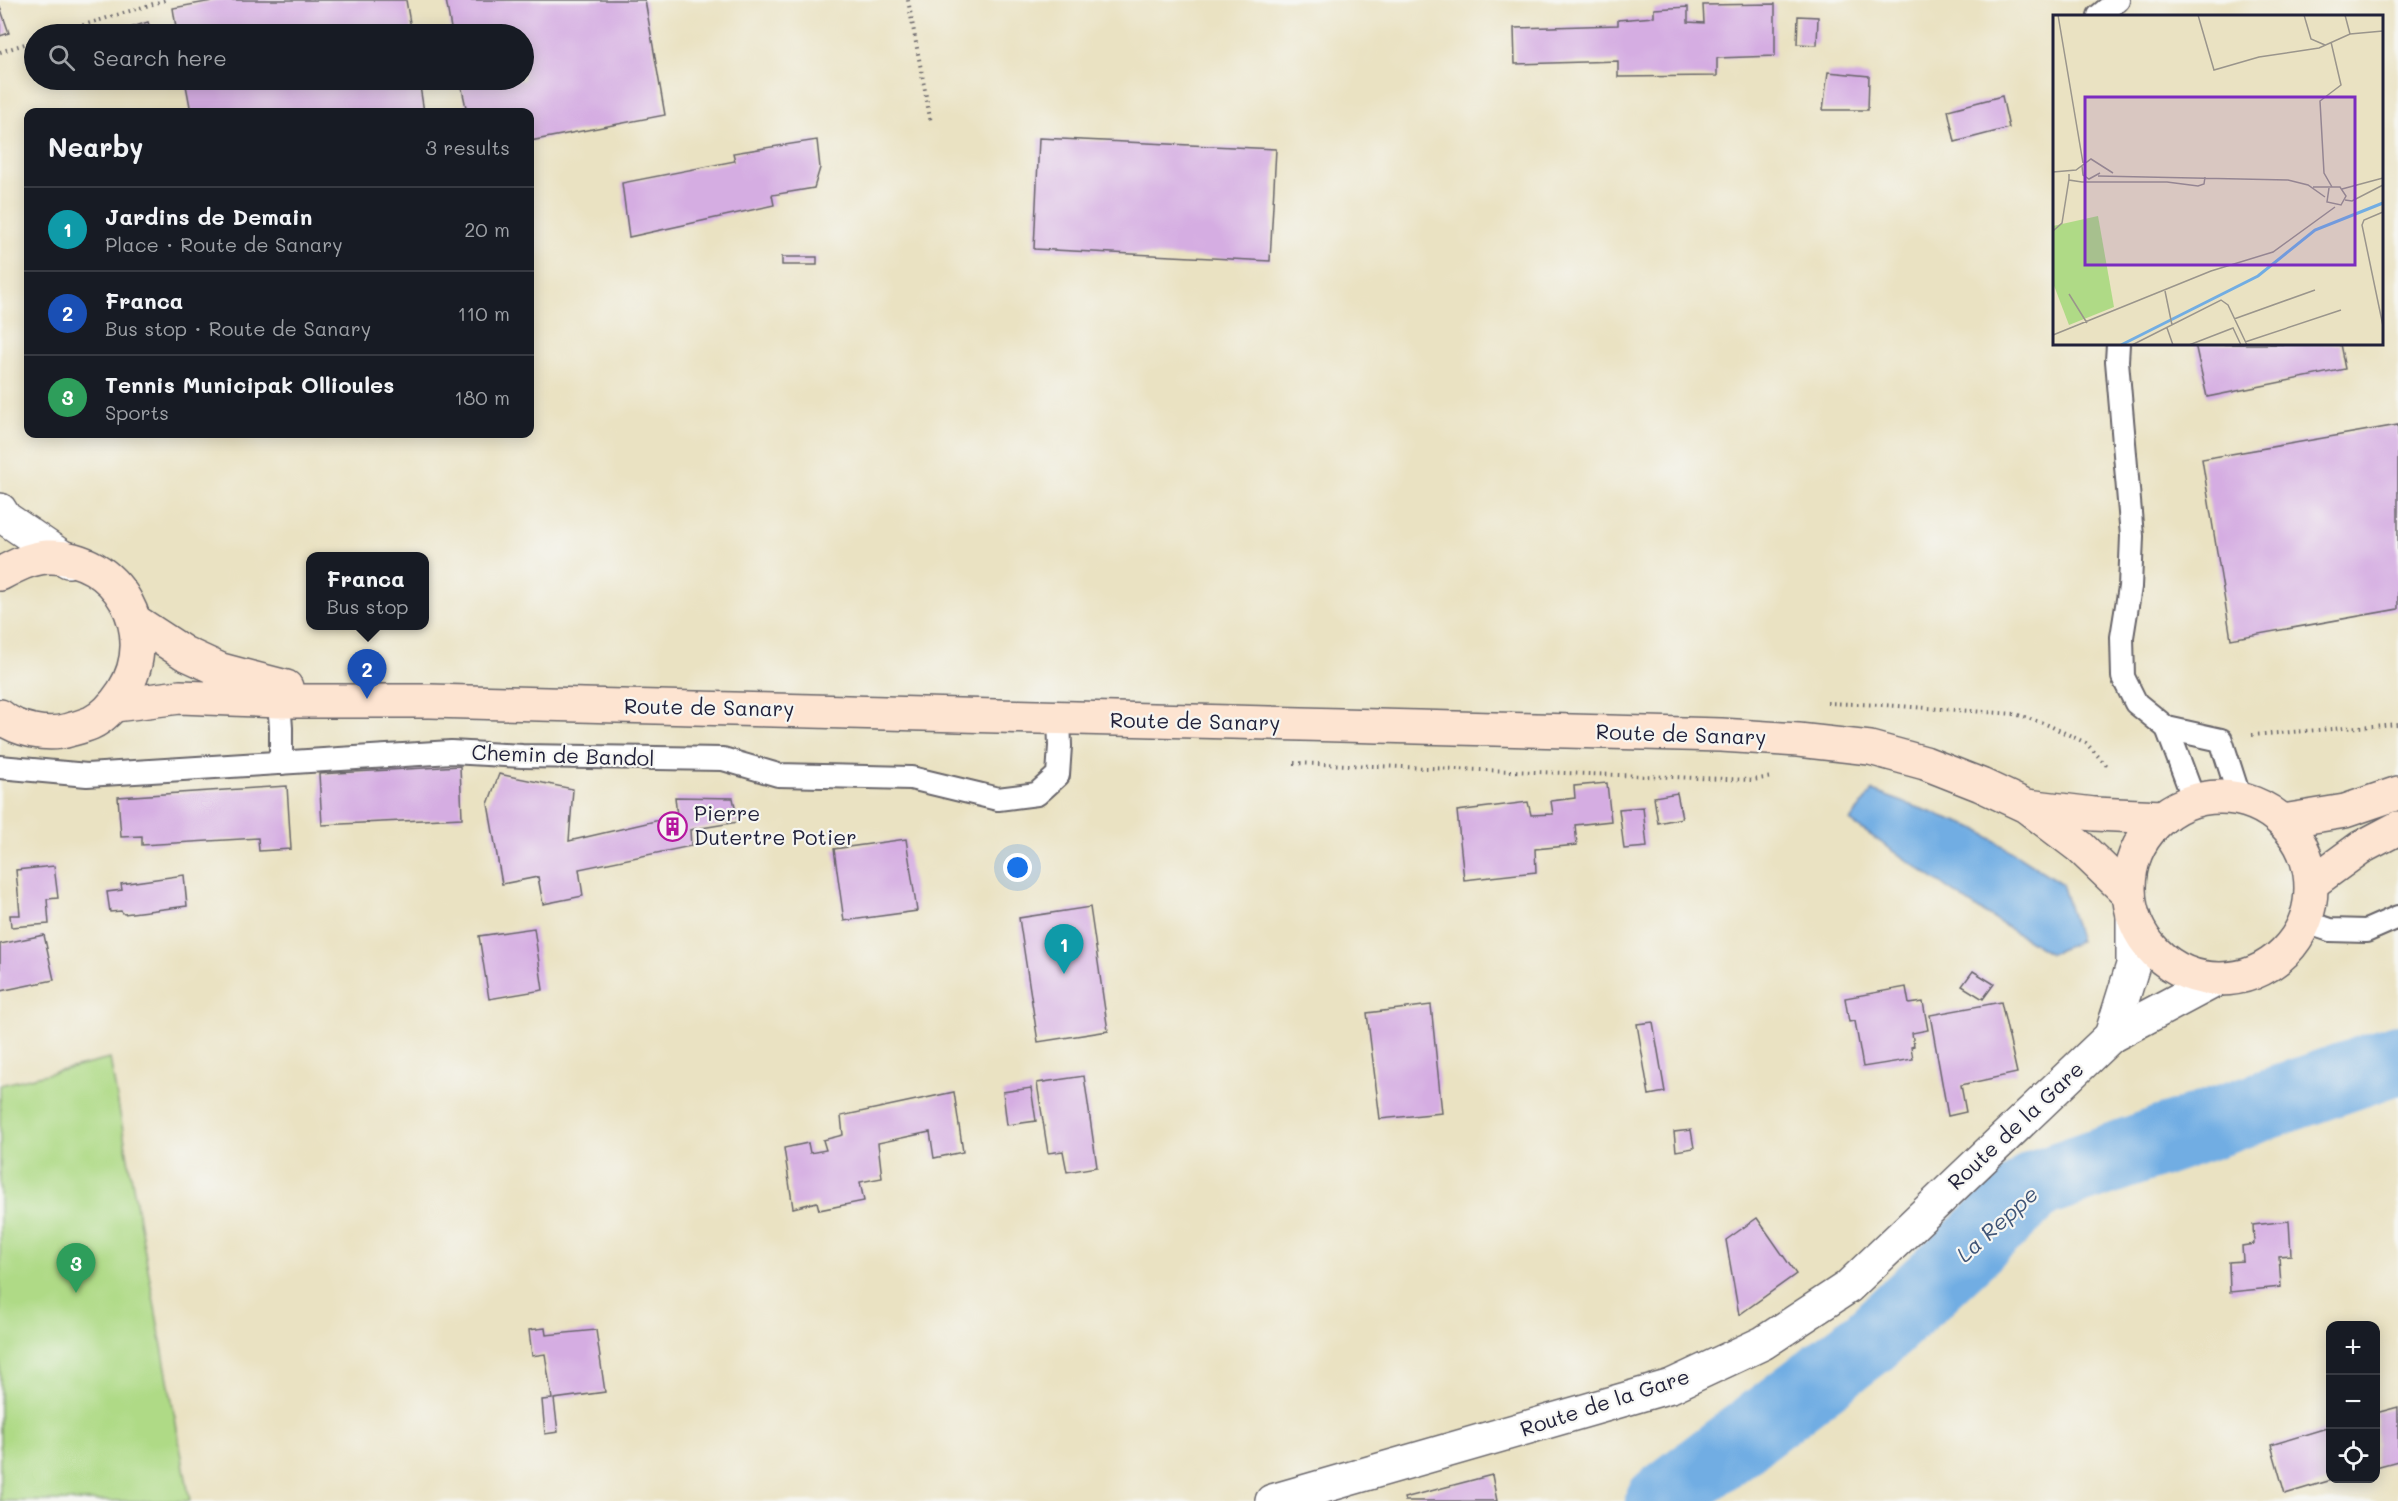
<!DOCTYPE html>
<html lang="en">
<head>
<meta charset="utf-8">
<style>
  :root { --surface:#171b24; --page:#20242c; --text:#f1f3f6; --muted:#9ea1a6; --line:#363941; --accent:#1a73e8 }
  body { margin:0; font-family:Mali,sans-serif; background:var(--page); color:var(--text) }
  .controls { position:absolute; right:18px; bottom:18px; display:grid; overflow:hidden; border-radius:12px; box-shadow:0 3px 15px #0003 }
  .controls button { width:54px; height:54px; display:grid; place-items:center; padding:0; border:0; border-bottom:2px solid var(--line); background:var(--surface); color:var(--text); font:30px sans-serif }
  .you { position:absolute; left:1018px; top:868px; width:21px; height:21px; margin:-15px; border:4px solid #fff; border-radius:50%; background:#1a73e8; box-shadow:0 0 0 9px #1a73e833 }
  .badge { display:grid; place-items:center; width:39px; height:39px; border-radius:50%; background:var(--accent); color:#fff; font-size:20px; font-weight:700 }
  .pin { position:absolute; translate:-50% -50px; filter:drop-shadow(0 2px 3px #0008) }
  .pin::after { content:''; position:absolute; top:32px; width:21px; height:18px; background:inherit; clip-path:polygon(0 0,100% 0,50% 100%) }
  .popup { position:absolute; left:306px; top:552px; width:123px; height:78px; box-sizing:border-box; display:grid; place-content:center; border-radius:12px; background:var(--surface); filter:drop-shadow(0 2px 4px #0005); font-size:20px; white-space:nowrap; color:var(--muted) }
  .popup b { font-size:22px; color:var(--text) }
  .popup::after { content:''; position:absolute; left:50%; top:100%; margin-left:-12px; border:12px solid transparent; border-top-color:var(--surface) }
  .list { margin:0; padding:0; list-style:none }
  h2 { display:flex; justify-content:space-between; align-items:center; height:78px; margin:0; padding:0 24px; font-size:26px }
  h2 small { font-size:20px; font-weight:400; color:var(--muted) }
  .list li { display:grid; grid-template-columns:39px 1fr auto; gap:18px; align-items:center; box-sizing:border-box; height:84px; padding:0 24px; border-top:2px solid var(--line) }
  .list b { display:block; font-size:22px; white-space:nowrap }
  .list p { margin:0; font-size:20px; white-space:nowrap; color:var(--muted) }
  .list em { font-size:20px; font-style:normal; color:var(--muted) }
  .icon { flex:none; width:33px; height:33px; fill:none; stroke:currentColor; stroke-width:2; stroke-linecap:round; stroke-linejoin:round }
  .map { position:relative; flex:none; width:2398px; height:1501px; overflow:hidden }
  .search { position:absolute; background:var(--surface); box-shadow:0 3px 15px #0003; left:24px; top:24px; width:510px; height:66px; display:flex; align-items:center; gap:15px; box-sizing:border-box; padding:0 21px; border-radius:33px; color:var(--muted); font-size:22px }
  .panel { position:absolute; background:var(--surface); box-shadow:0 3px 15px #0003; left:24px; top:108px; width:510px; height:330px; border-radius:12px }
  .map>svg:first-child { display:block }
  .green { fill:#afda86; stroke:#687e60; stroke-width:1.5 }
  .water { fill:#71ade3; stroke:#4a688f; stroke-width:1.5 }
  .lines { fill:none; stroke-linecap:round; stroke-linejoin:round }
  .river { stroke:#71ade3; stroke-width:70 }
  .building { fill:#d5ade2 }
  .service-casing { stroke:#68656a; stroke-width:26 }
  .minor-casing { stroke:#68656a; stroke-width:36 }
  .tertiary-casing { stroke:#68656a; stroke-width:36 }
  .secondary-casing { stroke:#68656a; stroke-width:36 }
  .path { stroke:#68656a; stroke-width:4; stroke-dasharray:1.5 4.5; stroke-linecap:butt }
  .service { stroke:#fff; stroke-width:22 }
  .minor { stroke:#fff; stroke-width:33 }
  .tertiary { stroke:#fff; stroke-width:33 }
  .secondary { stroke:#fde4d1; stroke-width:33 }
  .labels { text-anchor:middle; stroke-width:4.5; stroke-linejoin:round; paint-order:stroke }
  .street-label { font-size:21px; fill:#22223b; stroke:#f6f6f2 }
  .poi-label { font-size:21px; fill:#22223b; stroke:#f6f6f2; text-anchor:start }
  .water-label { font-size:22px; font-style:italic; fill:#3e5376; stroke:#f6f6f2 }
  .inset-river { fill:none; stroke:#71ade3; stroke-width:3 }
  .inset-road { fill:none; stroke:#9a958c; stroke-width:1.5 }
  .view { fill:#7b2cbf; fill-opacity:0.15; stroke:#7b2cbf; stroke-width:3 }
  .inset-edge { fill:none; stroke:#22223b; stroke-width:3 }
</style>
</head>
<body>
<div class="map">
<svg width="2398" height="1501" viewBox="0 0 2398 1501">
  <rect width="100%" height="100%" fill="#f6f6f2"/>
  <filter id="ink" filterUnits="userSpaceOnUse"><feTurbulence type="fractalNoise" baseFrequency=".0167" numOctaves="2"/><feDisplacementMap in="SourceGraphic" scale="12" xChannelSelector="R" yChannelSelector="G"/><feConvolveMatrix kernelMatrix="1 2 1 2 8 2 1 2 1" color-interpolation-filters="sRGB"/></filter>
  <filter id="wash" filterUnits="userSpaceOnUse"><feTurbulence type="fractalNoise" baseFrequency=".008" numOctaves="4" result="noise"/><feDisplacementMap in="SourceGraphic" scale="24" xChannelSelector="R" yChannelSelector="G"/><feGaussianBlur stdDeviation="1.35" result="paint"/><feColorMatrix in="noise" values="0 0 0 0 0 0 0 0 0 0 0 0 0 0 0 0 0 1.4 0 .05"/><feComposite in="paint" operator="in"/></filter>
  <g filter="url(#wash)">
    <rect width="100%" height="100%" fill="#eae2c2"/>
    <polygon class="green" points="110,1059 190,1501 0,1501 0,1085"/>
    <polygon class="water" points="1872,791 1975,828 2062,884 2080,941 2050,954 1981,911 1850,821"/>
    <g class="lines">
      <polyline class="river" points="1660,1501 1870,1341 2038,1184 2398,1059"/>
    </g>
    <g id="blocks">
      <g class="building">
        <polygon points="217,0 406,0 412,34 177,34 173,8"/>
        <polygon points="446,0 645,0 665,115 530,141 530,112 467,112 460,80 524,80 524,34 452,34"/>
        <polygon points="1775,4 1775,56 1717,58 1717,76 1618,77 1618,61 1515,64 1514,28 1618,25 1618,20 1654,17 1654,9 1688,7 1688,22 1704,23 1703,5"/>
        <polygon points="0,7 9,33 0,36"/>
        <polygon points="1798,16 1818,17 1817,45 1797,44"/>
        <polygon points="148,22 152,34 112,34"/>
        <polygon points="1828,72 1869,76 1868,110 1823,110"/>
        <polygon points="185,80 419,80 424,112 191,112"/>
        <polygon points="2002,96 2009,128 1955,142 1948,110"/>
        <polygon points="1039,138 1276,149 1270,261 1034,249"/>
        <polygon points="817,140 820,168 814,188 772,195 774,205 629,237 622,183 735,161 733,153"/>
        <rect x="782" y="257" width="35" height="8"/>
        <polygon points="2195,344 2340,344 2345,369 2207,397"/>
        <polygon points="2398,425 2398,609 2231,639 2202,459"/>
        <polygon points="460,766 462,818 322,825 319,774"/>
        <polygon points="499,774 573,789 569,841 677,816 675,797 733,798 738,822 690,830 691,846 579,869 583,896 543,904 538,877 502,884 488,804"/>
        <polygon points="1607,783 1611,821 1575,825 1577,845 1535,849 1536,872 1464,880 1457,811 1528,802 1531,815 1553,814 1551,801 1575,798 1574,786"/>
        <polygon points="287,786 291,849 259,851 258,838 142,845 142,836 121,837 118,797"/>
        <polygon points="1677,793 1682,818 1658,823 1654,797"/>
        <polygon points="1643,807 1647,847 1624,849 1619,809"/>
        <polygon points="906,839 917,911 844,921 834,849"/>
        <polygon points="54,866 58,898 47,899 49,924 11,927 10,915 20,915 16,870"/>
        <polygon points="184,875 187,906 124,914 121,911 110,912 107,892 122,890 121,884"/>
        <polygon points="1090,907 1108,1031 1038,1042 1019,918"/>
        <polygon points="534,928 543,990 489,999 479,936"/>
        <polygon points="44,935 54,980 0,991 0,944"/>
        <polygon points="1973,971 1994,984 1983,999 1962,986"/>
        <polygon points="1906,987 1909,1004 1923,1002 1928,1030 1912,1033 1914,1046 1911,1047 1913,1059 1863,1067 1855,1021 1849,1022 1845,998"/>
        <polygon points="2001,1002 2017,1073 1961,1085 1966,1112 1948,1116 1930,1015"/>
        <polygon points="1431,1005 1442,1113 1380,1119 1367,1013"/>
        <polygon points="1653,1022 1665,1092 1649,1095 1637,1024"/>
        <polygon points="1084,1076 1097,1167 1067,1172 1063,1151 1048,1153 1037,1083"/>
        <polygon points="1031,1088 1036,1121 1007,1125 1003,1092"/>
        <polygon points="954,1092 963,1152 934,1158 930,1132 878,1143 882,1178 860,1182 864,1201 819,1210 817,1202 793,1208 784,1148 808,1143 810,1153 826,1150 823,1140 843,1135 841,1116"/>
        <polygon points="1691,1130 1694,1148 1676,1151 1674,1132"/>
        <polygon points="1757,1218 1796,1274 1739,1315 1726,1240"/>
        <polygon points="2289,1221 2291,1255 2279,1256 2281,1287 2230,1292 2229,1262 2243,1261 2242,1246 2254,1244 2253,1225"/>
        <polygon points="545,1328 546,1335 596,1330 605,1392 554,1399 558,1432 545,1434 542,1400 552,1399 545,1354 532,1356 529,1330"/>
        <polygon points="2398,1407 2398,1461 2376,1467 2376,1413"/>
        <polygon points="2330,1427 2330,1478 2335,1479 2285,1494 2271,1445"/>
        <polygon points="1492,1475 1497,1501 1405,1501 1404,1498"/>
      </g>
    </g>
  </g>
  <g filter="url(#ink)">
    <use href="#blocks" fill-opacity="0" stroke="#68656a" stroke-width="1.5"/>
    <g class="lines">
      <defs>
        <g id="service">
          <polyline points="2099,16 2118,0"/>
          <polyline points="2118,344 2117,361 2132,536 2130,587 2122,637 2123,677 2136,703 2167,728 2221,740 2240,799"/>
          <polyline points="279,701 281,728 281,763"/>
          <polyline points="2167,728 2194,800"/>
          <polyline points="0,767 87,775 451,752 522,756 723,759 778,775 911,778 998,799 1037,794 1058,775 1060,746 1059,718"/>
          <polyline points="2306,922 2330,930 2366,931 2398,917"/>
        </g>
        <polyline id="minor" points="0,510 5,518 68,561"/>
        <g id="tertiary">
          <polyline points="2111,1036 2133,965 2133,916"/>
          <polyline points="1272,1501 1671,1386 1763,1343 1848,1287 2111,1036 2216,980"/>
        </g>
        <g id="secondary">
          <path d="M0 574C15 566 30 558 47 557 118 554 161 633 123 692 115 704 104 717 91 723 84 726 76 728 69 730 48 737 16 730 0 716"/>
          <polyline points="135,621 184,653 221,670 286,687"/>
          <polyline points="115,705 180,697 279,701 430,701 1721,735 1798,740 1870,748 1925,763 1981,785 2026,806 2080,847 2129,894"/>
          <circle cx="2220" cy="888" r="91"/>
          <polyline points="2027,806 2094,814 2163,817"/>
          <polyline points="2283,821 2345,811 2398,793"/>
          <polyline points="2312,883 2360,848 2398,828"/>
        </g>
      </defs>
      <use href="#service" class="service-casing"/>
      <use href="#minor" class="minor-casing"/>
      <use href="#tertiary" class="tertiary-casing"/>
      <use href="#secondary" class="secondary-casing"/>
      <g class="path">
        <polyline points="908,0 931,123"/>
        <polyline points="54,34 166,0"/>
        <polyline points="0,52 34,41"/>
        <polyline points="1827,703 1883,705 2015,714 2046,724 2086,743 2109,768"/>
        <polyline points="2252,735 2398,724"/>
        <polyline points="1294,763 1752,780 1772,777"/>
      </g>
      <use href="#service" class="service"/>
      <use href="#minor" class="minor"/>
      <use href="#tertiary" class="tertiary"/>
      <use href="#secondary" class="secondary"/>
    </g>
  </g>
  <defs>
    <symbol id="building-ring" viewBox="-11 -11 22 22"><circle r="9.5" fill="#f6f6f2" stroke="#b5179e" stroke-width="1.5"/><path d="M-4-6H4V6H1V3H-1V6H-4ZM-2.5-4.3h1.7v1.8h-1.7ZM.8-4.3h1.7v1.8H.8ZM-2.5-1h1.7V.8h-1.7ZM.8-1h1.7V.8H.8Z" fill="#b5179e"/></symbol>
  </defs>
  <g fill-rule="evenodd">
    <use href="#building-ring" x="656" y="810" width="33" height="33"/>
  </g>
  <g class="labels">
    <g class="street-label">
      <text transform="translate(709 708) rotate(1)" y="7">Route de Sanary</text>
      <text transform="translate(1195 722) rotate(1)" y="7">Route de Sanary</text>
      <text transform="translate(1681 735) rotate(2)" y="7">Route de Sanary</text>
      <text transform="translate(563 756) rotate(2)" y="7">Chemin de Bandol</text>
      <text transform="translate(2016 1126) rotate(-43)" y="7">Route de la Gare</text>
      <text transform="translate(1605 1403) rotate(-18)" y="7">Route de la Gare</text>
    </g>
    <g class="poi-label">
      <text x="694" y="821">Pierre<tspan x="694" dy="24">Dutertre Potier</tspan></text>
    </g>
    <g class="water-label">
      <text transform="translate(1997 1224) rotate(-42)" y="8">La Reppe</text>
    </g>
  </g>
  <g transform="translate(2053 15)">
    <rect width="330" height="330" fill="#eae2c2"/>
    <path d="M45 201 61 292 16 310 0 268V211Z" fill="#afda86"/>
    <path class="inset-river" d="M68 330 205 261 262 215 330 188"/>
    <path class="inset-road" d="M5 0 30 148M145 0 161 55 206 42 266 33 297 19 330 16M251 0 258 24 272 30M292 0 297 19M278 27 288 70 267 86 271 158 279 172M29 151 30 160 36 164 47 158M0 157 23 155 38 144 60 158M16 159V165L29 167H114L145 171 151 169 152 162M45 161 235 165 255 170 272 182M260 172H287L293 181 288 190 274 187 276 173M289 174 330 163M292 185 299 186 330 170M330 197 311 205 309 210 330 311M0 216 9 208 16 164M112 276 119 310M16 279 34 308M181 304 262 275M114 313 120 330M0 320 158 256 220 237 282 192M192 327 288 295M79 330 168 285 175 290 194 330M136 330 180 313 188 330"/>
    <path class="view" d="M32 82H302V250H32Z"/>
    <rect width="330" height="330" class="inset-edge"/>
  </g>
</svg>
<div class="controls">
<button>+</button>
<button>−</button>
<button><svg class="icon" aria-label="locate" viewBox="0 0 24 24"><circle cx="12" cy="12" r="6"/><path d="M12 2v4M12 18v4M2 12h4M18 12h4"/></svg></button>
</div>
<div class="you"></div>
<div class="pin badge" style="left:1064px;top:974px;background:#0f9aa8">1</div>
<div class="pin badge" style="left:367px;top:699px;background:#1a4fb4">2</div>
<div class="popup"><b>Franca</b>Bus stop</div>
<div class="pin badge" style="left:76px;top:1293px;background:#2e9e5b">3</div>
<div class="search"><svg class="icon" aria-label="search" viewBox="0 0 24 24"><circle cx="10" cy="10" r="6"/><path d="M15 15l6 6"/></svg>Search here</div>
<section class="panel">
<h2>Nearby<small>3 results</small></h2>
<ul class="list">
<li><span class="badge" style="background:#0f9aa8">1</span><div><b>Jardins de Demain</b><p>Place · Route de Sanary</p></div><em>20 m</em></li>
<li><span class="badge" style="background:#1a4fb4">2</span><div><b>Franca</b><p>Bus stop · Route de Sanary</p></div><em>110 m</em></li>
<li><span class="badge" style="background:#2e9e5b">3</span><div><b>Tennis Municipak Ollioules</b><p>Sports</p></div><em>180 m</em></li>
</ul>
</section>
</div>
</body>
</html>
